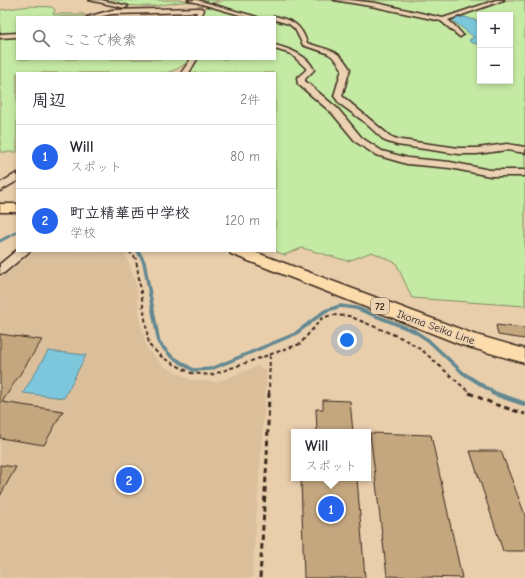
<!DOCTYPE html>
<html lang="ja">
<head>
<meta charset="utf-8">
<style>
  :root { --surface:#fff; --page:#f2f2f3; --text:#2b2b33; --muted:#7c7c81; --line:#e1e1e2; --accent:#2563eb }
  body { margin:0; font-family:"Comic Neue","Klee One",sans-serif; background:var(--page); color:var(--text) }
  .controls { position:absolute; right:12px; top:12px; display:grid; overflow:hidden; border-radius:0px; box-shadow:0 2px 6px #0003 }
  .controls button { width:36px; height:36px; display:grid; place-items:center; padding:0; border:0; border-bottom:1px solid var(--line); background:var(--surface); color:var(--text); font:20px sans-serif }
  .you { position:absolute; left:347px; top:340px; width:14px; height:14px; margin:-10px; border:3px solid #fff; border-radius:50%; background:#1a73e8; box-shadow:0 0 0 6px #1a73e833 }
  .badge { display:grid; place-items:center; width:26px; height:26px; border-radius:50%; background:var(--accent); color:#fff; font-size:13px; font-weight:700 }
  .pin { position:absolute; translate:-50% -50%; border:2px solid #fff; box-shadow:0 1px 4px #0006 }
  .popup { position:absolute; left:291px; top:429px; width:80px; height:52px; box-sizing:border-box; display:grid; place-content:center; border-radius:0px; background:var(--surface); filter:drop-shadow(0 1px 3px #0005); font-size:13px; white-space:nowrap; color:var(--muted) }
  .popup b { font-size:15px; color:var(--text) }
  .popup::after { content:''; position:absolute; left:50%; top:100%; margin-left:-8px; border:8px solid transparent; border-top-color:var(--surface) }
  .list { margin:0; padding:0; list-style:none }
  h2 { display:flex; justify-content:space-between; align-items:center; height:52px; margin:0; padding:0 16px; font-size:17px }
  h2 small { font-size:13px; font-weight:400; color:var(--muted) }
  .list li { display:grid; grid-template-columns:26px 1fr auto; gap:12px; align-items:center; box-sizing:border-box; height:64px; padding:0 16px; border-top:1px solid var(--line) }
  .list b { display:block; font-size:15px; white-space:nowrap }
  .list p { margin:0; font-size:13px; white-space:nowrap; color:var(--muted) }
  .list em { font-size:13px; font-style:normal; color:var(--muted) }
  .icon { flex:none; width:22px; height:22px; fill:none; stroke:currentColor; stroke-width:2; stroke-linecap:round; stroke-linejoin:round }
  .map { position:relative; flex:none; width:525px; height:578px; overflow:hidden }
  .search { position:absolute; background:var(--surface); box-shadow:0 2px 6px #0003; left:16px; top:16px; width:260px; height:44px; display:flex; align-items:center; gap:10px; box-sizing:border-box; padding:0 14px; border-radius:0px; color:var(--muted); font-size:15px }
  .panel { position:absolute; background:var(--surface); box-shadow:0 2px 6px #0003; left:16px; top:72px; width:260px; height:180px; border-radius:0px }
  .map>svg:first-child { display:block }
  .built { fill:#dbbf9b }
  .green { fill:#c5eaa4; stroke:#808a61; fill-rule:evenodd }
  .water { fill:#7dc7dd; stroke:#638891 }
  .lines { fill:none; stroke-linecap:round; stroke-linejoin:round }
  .stream-far2 { stroke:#638891; stroke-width:3 }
  .stream-far1 { stroke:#638891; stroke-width:3.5 }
  .stream { stroke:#638891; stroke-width:5 }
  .building { fill:#c5a77f; stroke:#3b2a1e }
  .minor-casing { stroke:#3b2a1e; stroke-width:3 }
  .major-casing { stroke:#3b2a1e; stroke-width:3 }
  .path-far2 { stroke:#3b2a1e; stroke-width:1.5; stroke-dasharray:3 2.5; stroke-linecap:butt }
  .path-far1 { stroke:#3b2a1e; stroke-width:2; stroke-dasharray:4 3; stroke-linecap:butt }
  .path { stroke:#3b2a1e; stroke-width:3; stroke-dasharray:5.5 4; stroke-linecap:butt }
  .minor { fill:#ebd2b2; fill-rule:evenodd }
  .major { fill:#fddcac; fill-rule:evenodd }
  .labels { text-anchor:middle; stroke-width:4; stroke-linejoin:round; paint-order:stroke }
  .shield { fill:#ebd2b2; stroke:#705c4a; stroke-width:1 }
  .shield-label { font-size:10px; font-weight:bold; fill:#3b2a1e }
  .street-label { font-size:11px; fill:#3b2a1e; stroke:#ebd2b2 }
</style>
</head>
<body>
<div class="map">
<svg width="525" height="578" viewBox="0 0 525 578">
  <rect width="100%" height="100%" fill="#e9ceac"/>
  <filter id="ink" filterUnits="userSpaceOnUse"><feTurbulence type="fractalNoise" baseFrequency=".025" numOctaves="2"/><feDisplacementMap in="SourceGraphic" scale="8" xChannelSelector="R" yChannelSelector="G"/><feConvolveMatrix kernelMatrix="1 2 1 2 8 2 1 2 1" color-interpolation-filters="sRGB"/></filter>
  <g filter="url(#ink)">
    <polygon class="built" points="35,251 123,251 125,253 136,284 140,319 147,349 164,366 191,380 217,382 258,366 267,370 252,578 0,578 0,278"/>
    <g class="green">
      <path d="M95 0H219L206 6 203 2C185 0 171 4 153 6 133 7 114 4 95 0Z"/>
      <path d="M224 0H525V172L489 171 394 157 369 146 303 80 309 73 299 55 275 46V17H256L214 5ZM480 15H510V81H480Z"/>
      <path d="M30 6 52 7 55 10 53 14H83L86 16 17 17V59H190C183 67 176 70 166 73H17V152H0V10Z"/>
      <polygon points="212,6 252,17 200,17 204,9"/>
      <polygon points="275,48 295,56 307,70 299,77 377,154 525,175 525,306 412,298 396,263 372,252 348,261 302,248 284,255 275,251 275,73 188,73 196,59 275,59"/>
    </g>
    <g class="water">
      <polygon points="465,17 480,22 480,45 470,42 469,40 474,37 452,20 455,18"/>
      <polygon points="48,351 86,355 64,398 23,393"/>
    </g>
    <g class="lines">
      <g class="stream-far2">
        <polyline points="0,241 17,232"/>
        <polyline points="138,251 139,252"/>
      </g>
      <polyline class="stream-far1" points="138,251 144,262 159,343 171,356 193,370 211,369 295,334 325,311 340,306 356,308 414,331 428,340 463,373 496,394"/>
      <polyline class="stream" points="493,393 525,404"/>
    </g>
    <g class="building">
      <polygon points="496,325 525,328 525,339 498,335"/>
      <polygon points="0,334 42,340 2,402 63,411 44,445 0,438"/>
      <polygon points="323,400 350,401 353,432 317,432 316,409 323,409"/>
      <polygon points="370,433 431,435 462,578 387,576"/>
      <polygon points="470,451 501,451 525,515 525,551 503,551"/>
      <polygon points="0,465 16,467 0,496"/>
      <polygon points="301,478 357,478 365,578 304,578"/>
    </g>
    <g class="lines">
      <defs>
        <g id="minor">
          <polygon points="89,0 101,0 128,6 125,8"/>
          <polygon points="188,0 197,0 257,17 247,17"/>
          <polygon points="334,0 350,0 376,3 443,18 496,0 504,0 448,20 454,25 462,34 463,35 460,37 441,21 376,7"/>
          <polygon points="201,8 204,10 201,17 195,17 197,12 112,14 98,17 87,17 112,10"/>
          <path d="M275 16C293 21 301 24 307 43 329 51 337 47 350 69L342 96 391 137 401 140 459 148H477L507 144 525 147V153L507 150 477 154H459L397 145 385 141 362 120 340 104 334 96 342 69C332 50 321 52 303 45L295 29 289 24 275 20V17H273Z"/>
          <polygon points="17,33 17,37 0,38 0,34"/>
          <path d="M275 45C289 49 308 55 314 70L305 79V81L338 109 362 138 382 151 408 158 450 162 490 170H525V176H490L450 168 407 164 376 155 356 142 332 113 298 84 297 78 306 70V68L291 54 275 49Z"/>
          <polygon points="191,59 197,59 189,73 181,73"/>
          <polygon points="17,173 17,181 0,191 0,183"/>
          <polygon points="17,250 30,251 4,273 0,274 0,264"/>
        </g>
        <g id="major">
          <rect x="0" y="204" width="17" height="8"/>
          <polygon points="229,251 252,251 473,334 525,349 525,363 462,345 231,254"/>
        </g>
      </defs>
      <use href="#minor" class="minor-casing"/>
      <use href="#major" class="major-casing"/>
      <polyline class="path-far2" points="129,251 130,252"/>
      <g class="path-far1">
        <polyline points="129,251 136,259 149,345 163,358 191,373 211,375 300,344 322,318 332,315 349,316 404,339 423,351 471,394"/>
        <polyline points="269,394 270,354"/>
      </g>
      <g class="path">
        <polyline points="469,393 494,404 525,414"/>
        <polyline points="260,578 267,458 269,393"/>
      </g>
      <use href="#minor" class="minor"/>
      <use href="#major" class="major"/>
    </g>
  </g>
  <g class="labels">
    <rect class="shield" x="371" y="298" width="18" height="16" rx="3"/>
    <g class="shield-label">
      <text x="380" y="310">72</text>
    </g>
    <g class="street-label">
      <text transform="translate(436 327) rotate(20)" y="4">Ikoma Seika Line</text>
    </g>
  </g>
</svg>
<div class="controls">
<button>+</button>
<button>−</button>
</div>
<div class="you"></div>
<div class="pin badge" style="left:331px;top:509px">1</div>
<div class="popup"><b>Will</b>スポット</div>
<div class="pin badge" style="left:129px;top:480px">2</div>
<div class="search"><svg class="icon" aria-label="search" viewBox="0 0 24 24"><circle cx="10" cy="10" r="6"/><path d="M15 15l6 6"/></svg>ここで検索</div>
<section class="panel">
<h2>周辺<small>2件</small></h2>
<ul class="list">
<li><span class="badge">1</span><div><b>Will</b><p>スポット</p></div><em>80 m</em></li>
<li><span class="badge">2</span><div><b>町立精華西中学校</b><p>学校</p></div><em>120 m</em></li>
</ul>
</section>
</div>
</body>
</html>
